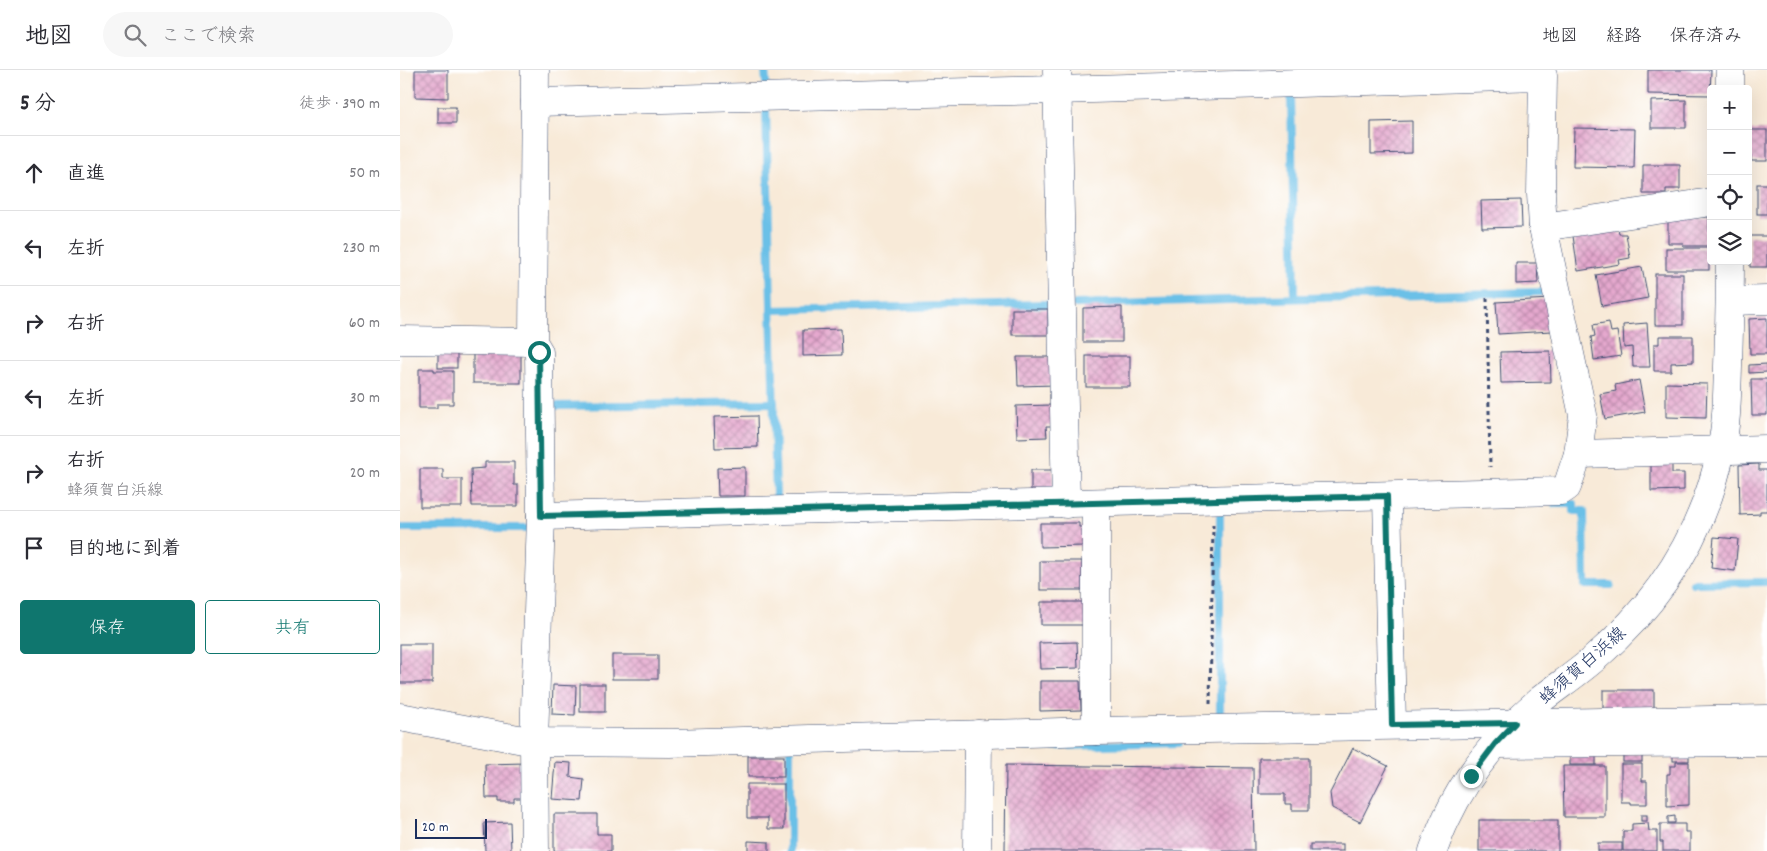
<!DOCTYPE html>
<html lang="ja">
<head>
<meta charset="utf-8">
<style>
  :root { --surface:#fff; --page:#f7f7f7; --text:#2b2b33; --muted:#7c7c81; --line:#e1e1e2; --accent:#0f766e }
  body { margin:0; font-family:Dekko,"Klee One",sans-serif; background:var(--page); color:var(--text) }
  .controls { position:absolute; right:15px; top:15px; display:grid; overflow:hidden; border-radius:5px; box-shadow:0 5px 20px #0002 }
  .controls button { width:45px; height:45px; display:grid; place-items:center; padding:0; border:0; border-bottom:1px solid var(--line); background:var(--surface); color:var(--text); font:25px sans-serif }
  .scale { position:absolute; left:15px; bottom:12px; width:72px; box-sizing:border-box; padding-left:5px; border:2px solid #1b2f5e; border-top:0; font-size:14px; line-height:18px; white-space:nowrap; color:#1b2f5e; -webkit-text-stroke:4px #fff; paint-order:stroke }
  .stop { position:absolute; width:15px; height:15px; margin:-11px; border:4px solid #0f766e; border-radius:50%; background:#fff }
  .stop.end { background:#0f766e; border-color:#fff; box-shadow:0 1px 5px #0008 }
  .list { margin:0; padding:0; list-style:none }
  h2 { display:flex; justify-content:space-between; align-items:center; height:65px; margin:0; padding:0 20px; font-size:21px }
  h2 small { font-size:16px; font-weight:400; color:var(--muted) }
  .list li { display:grid; grid-template-columns:32px 1fr auto; gap:15px; align-items:center; box-sizing:border-box; height:75px; padding:0 20px; border-top:1px solid var(--line) }
  .list b { display:block; font-size:19px; white-space:nowrap }
  .list p { margin:0; font-size:16px; white-space:nowrap; color:var(--muted) }
  .list em { font-size:16px; font-style:normal; color:var(--muted) }
  .actions { display:flex; gap:10px; padding:15px 20px }
  .actions a { flex:1; padding:11px 0; border:1px solid var(--accent); border-radius:5px; text-align:center; font-size:18px; color:var(--accent) }
  .actions .main { background:var(--accent); color:#fff }
  .icon { flex:none; width:28px; height:28px; fill:none; stroke:currentColor; stroke-width:2; stroke-linecap:round; stroke-linejoin:round }
  .map { position:relative; flex:none; width:1367px; height:781px; overflow:hidden }
  header { display:flex; align-items:center; gap:30px; box-sizing:border-box; height:70px; padding:0 25px; background:var(--surface); border-bottom:1px solid var(--line) }
  header strong { font-size:24px }
  nav { display:flex; gap:28px; margin-inline-start:auto; font-size:18px }
  .search { width:350px; height:45px; background:var(--page); display:flex; align-items:center; gap:12px; box-sizing:border-box; padding:0 18px; border-radius:28px; color:var(--muted); font-size:19px }
  main { display:flex }
  aside { flex:1; background:var(--surface) }
  .map>svg:first-child { display:block }
  .lines { fill:none; stroke-linecap:round; stroke-linejoin:round }
  .stream { stroke:#6ac0e7; stroke-width:8 }
  .building { fill:url(#building-cross-hatch) }
  .minor-casing { stroke:#3c4b70; stroke-width:29 }
  .major-casing { stroke:#3c4b70; stroke-width:29 }
  .path { stroke:#3c4b70; stroke-width:3; stroke-dasharray:4 4; stroke-linecap:butt }
  .minor { stroke:#fff; stroke-width:28 }
  .major { stroke:#fff; stroke-width:28 }
  .route { stroke:#0f766e; stroke-width:6 }
  .labels { text-anchor:middle; stroke-width:5; stroke-linejoin:round; paint-order:stroke }
  .street-label { font-size:18px; fill:#1b2f5e; stroke:#fff }
</style>
</head>
<body>
<header>
<strong>地図</strong>
<div class="search"><svg class="icon" aria-label="search" viewBox="0 0 24 24"><circle cx="10" cy="10" r="6"/><path d="M15 15l6 6"/></svg>ここで検索</div>
<nav><a>地図</a><a>経路</a><a>保存済み</a></nav>
</header>
<main>
<aside>
<h2>5 分<small>徒歩 · 390 m</small></h2>
<ul class="list">
<li><svg class="icon" aria-label="ahead" viewBox="0 0 24 24"><path d="M12 20V5M6 11l6-6 6 6"/></svg><div><b>直進</b></div><em>50 m</em></li>
<li><svg class="icon" aria-label="left" viewBox="0 0 24 24"><path d="M17 20v-9H6M10 6l-5 5 5 5"/></svg><div><b>左折</b></div><em>230 m</em></li>
<li><svg class="icon" aria-label="right" viewBox="0 0 24 24"><path d="M7 20v-9h11M14 6l5 5-5 5"/></svg><div><b>右折</b></div><em>60 m</em></li>
<li><svg class="icon" aria-label="left" viewBox="0 0 24 24"><path d="M17 20v-9H6M10 6l-5 5 5 5"/></svg><div><b>左折</b></div><em>30 m</em></li>
<li><svg class="icon" aria-label="right" viewBox="0 0 24 24"><path d="M7 20v-9h11M14 6l5 5-5 5"/></svg><div><b>右折</b><p>蜂須賀白浜線</p></div><em>20 m</em></li>
<li><svg class="icon" aria-label="arrive" viewBox="0 0 24 24"><path d="M6 21V4h12l-3 4 3 4H6"/></svg><div><b>目的地に到着</b></div></li>
</ul>
<div class="actions"><a class="main">保存</a><a>共有</a></div>
</aside>
<div class="map">
<svg width="1367" height="781" viewBox="0 0 1367 781">
  <defs>
    <pattern id="building-cross-hatch" width="8" height="8" patternUnits="userSpaceOnUse" patternTransform="scale(1.25)"><rect width="8" height="8" fill="#e5a8ce"/><path d="M0 0l8 8M0 8l8-8" fill="none" stroke="#b989aa"/></pattern>
  </defs>
  <rect width="100%" height="100%" fill="#fff"/>
  <filter id="ink" filterUnits="userSpaceOnUse"><feTurbulence type="fractalNoise" baseFrequency=".02" numOctaves="2"/><feDisplacementMap in="SourceGraphic" scale="10" xChannelSelector="R" yChannelSelector="G"/><feConvolveMatrix kernelMatrix="1 2 1 2 8 2 1 2 1" color-interpolation-filters="sRGB"/></filter>
  <filter id="wash" filterUnits="userSpaceOnUse"><feTurbulence type="fractalNoise" baseFrequency=".0096" numOctaves="4" result="noise"/><feDisplacementMap in="SourceGraphic" scale="20" xChannelSelector="R" yChannelSelector="G"/><feGaussianBlur stdDeviation="1.12" result="paint"/><feColorMatrix in="noise" values="0 0 0 0 0 0 0 0 0 0 0 0 0 0 0 0 0 1.4 0 .05"/><feComposite in="paint" operator="in"/></filter>
  <g filter="url(#wash)">
    <rect width="100%" height="100%" fill="#f8ead8"/>
    <g class="lines">
      <g class="stream">
        <polyline points="365,0 366,12"/>
        <polyline points="891,26 895,227"/>
        <polyline points="366,40 376,426"/>
        <polyline points="676,234 1143,222"/>
        <polyline points="371,240 648,234"/>
        <polyline points="154,336 374,333"/>
        <polyline points="1155,434 1174,434 1174,441 1184,441 1185,515 1211,515"/>
        <polyline points="820,442 820,649"/>
        <polyline points="0,458 130,458"/>
        <polyline points="1293,513 1367,512"/>
        <polyline points="626,677 777,673"/>
        <polyline points="390,781 390,682"/>
      </g>
    </g>
    <g id="blocks">
      <g class="building">
        <polygon points="15,0 48,0 48,28 15,27"/>
        <polygon points="1248,0 1311,0 1310,25 1248,24"/>
        <polygon points="1286,30 1286,58 1251,58 1251,31"/>
        <rect x="38" y="37" width="18" height="16"/>
        <polygon points="1012,51 1012,83 971,84 971,52"/>
        <polygon points="1174,58 1235,59 1234,98 1173,97"/>
        <rect x="1351" y="60" width="16" height="31"/>
        <polygon points="1243,95 1280,95 1280,119 1266,119 1266,124 1243,124"/>
        <rect x="1357" y="114" width="10" height="30"/>
        <polygon points="1121,130 1122,157 1082,158 1081,131"/>
        <polygon points="1268,147 1309,147 1309,176 1283,176 1283,173 1268,173"/>
        <polygon points="1218,158 1219,164 1226,164 1230,188 1219,190 1220,194 1178,201 1173,166"/>
        <rect x="1350" y="166" width="17" height="31"/>
        <rect x="1266" y="178" width="43" height="22"/>
        <polygon points="1116,193 1137,193 1138,213 1116,214"/>
        <polygon points="1242,197 1248,228 1202,236 1196,205"/>
        <rect x="1255" y="204" width="28" height="51"/>
        <polygon points="1150,229 1152,261 1098,264 1096,232"/>
        <polygon points="722,237 722,272 683,272 683,238"/>
        <rect x="612" y="239" width="36" height="26"/>
        <polygon points="1367,248 1367,284 1350,284 1349,249"/>
        <polygon points="1209,252 1211,262 1217,261 1221,286 1194,290 1191,267 1195,266 1193,255"/>
        <polygon points="1247,253 1250,297 1233,297 1232,277 1224,278 1223,255"/>
        <polygon points="441,259 442,285 403,286 403,260"/>
        <polygon points="1259,266 1293,266 1293,292 1271,293 1271,301 1254,301 1254,274 1259,274"/>
        <rect x="38" y="278" width="19" height="20"/>
        <polygon points="1150,281 1151,312 1101,313 1100,282"/>
        <rect x="73" y="284" width="48" height="29"/>
        <rect x="686" y="286" width="44" height="31"/>
        <polygon points="617,287 655,287 656,315 618,316"/>
        <polygon points="1367,294 1367,302 1349,303 1349,295"/>
        <polygon points="19,299 34,299 34,301 53,301 53,334 37,334 37,338 19,338"/>
        <polygon points="1351,309 1367,309 1367,345 1352,345"/>
        <polygon points="1239,310 1245,342 1205,349 1200,324 1216,321 1215,315"/>
        <polygon points="1266,313 1307,314 1306,348 1266,347"/>
        <polygon points="651,335 652,356 646,356 647,367 617,368 616,336"/>
        <polygon points="357,346 358,377 315,378 314,347"/>
        <polygon points="85,392 114,392 114,415 118,415 118,436 72,436 71,399 85,398"/>
        <polygon points="1251,394 1272,394 1272,403 1284,403 1284,420 1251,421"/>
        <polygon points="1359,394 1359,400 1367,400 1367,441 1360,441 1360,444 1340,445 1339,395"/>
        <polygon points="345,397 345,426 318,426 317,398"/>
        <polygon points="20,399 43,399 43,409 62,409 62,437 20,437"/>
        <rect x="631" y="400" width="22" height="22"/>
        <polygon points="640,453 679,453 679,457 684,457 684,476 640,477"/>
        <polygon points="1314,467 1338,469 1335,501 1311,498"/>
        <rect x="640" y="491" width="42" height="29"/>
        <polygon points="641,532 685,532 690,555 641,555"/>
        <polygon points="677,572 678,598 640,599 639,573"/>
        <rect x="0" y="574" width="32" height="39"/>
        <rect x="212" y="585" width="46" height="24"/>
        <polygon points="640,611 680,611 681,640 640,641"/>
        <rect x="180" y="614" width="25" height="28"/>
        <polygon points="153,615 176,616 175,645 152,644"/>
        <rect x="1203" y="620" width="51" height="22"/>
        <polygon points="953,678 988,696 960,752 932,738 930,723"/>
        <rect x="1223" y="684" width="19" height="8"/>
        <rect x="1273" y="684" width="16" height="7"/>
        <rect x="348" y="686" width="36" height="21"/>
        <rect x="1170" y="686" width="26" height="9"/>
        <polygon points="859,688 909,688 909,740 892,740 892,734 885,734 885,724 859,724"/>
        <polygon points="155,692 171,693 170,707 184,709 182,731 152,729"/>
        <polygon points="1276,692 1289,692 1289,735 1267,736 1267,704 1270,704 1270,696 1276,696"/>
        <polygon points="126,693 126,728 114,728 114,732 98,732 98,728 86,728 85,694"/>
        <polygon points="1221,694 1242,694 1242,711 1247,711 1247,734 1231,734 1231,732 1221,732"/>
        <polygon points="606,695 853,698 854,781 605,781"/>
        <polygon points="1163,696 1205,696 1205,747 1164,747"/>
        <polygon points="347,714 384,714 384,759 368,759 368,748 347,748"/>
        <polygon points="154,744 197,744 197,764 211,764 211,781 154,781"/>
        <rect x="1241" y="745" width="6" height="6"/>
        <polygon points="1275,746 1275,753 1268,753 1268,747"/>
        <rect x="1079" y="750" width="79" height="31"/>
        <polygon points="110,752 111,781 85,781 84,753"/>
        <polygon points="1248,753 1249,761 1257,761 1257,781 1223,781 1223,761 1232,761 1232,754"/>
        <polygon points="1260,754 1285,754 1285,762 1290,762 1290,781 1263,781 1263,772 1260,772"/>
        <polygon points="348,771 369,772 369,781 348,781"/>
        <rect x="1198" y="773" width="24" height="8"/>
        <rect x="910" y="774" width="33" height="7"/>
      </g>
    </g>
  </g>
  <g filter="url(#ink)">
    <use href="#blocks" fill-opacity="0" stroke="#3c4b70" stroke-width="1"/>
    <g class="lines">
      <defs>
        <g id="minor">
          <polyline points="135,0 133,272 139,282 141,446 134,672 135,781"/>
          <polyline points="657,0 666,434"/>
          <polyline points="135,32 657,20 1143,6 1141,124 1143,157 1183,345 1178,384 1167,417 1161,421 141,446"/>
          <polyline points="1143,157 1311,132"/>
          <polyline points="1330,231 1367,230"/>
          <polyline points="0,270 133,272"/>
          <polyline points="1178,384 1367,379"/>
          <polyline points="987,426 992,655"/>
          <polyline points="0,647 134,672 270,673 696,661 1367,649"/>
          <polyline points="696,661 696,433"/>
          <polyline points="1095,674 1367,672"/>
          <polyline points="577,781 578,664"/>
        </g>
        <g id="major">
          <polyline points="1330,19 1330,0"/>
          <path d="M1033 781C1037 770 1041 759 1046 749 1067 704 1101 663 1139 631 1158 616 1178 603 1196 587 1260 531 1304 464 1321 380 1327 353 1327 325 1328 297 1329 262 1330 227 1330 191"/>
        </g>
      </defs>
      <use href="#minor" class="minor-casing"/>
      <use href="#major" class="major-casing"/>
      <g class="path">
        <polyline points="1087,228 1090,397"/>
        <polyline points="810,634 813,455"/>
      </g>
      <use href="#minor" class="minor"/>
      <use href="#major" class="major"/>
    </g>
  </g>
  <g class="lines" filter="url(#ink)">
    <polyline class="route" points="139,282 141,446 987,426 992,655 1115,653 1095,674 1071,706"/>
  </g>
  <g class="labels">
    <g class="street-label">
      <text transform="translate(1182 595) rotate(-41)" y="6">蜂須賀白浜線</text>
    </g>
  </g>
</svg>
<div class="controls">
<button>+</button>
<button>−</button>
<button><svg class="icon" aria-label="locate" viewBox="0 0 24 24"><circle cx="12" cy="12" r="6"/><path d="M12 2v4M12 18v4M2 12h4M18 12h4"/></svg></button>
<button><svg class="icon" aria-label="layers" viewBox="0 0 24 24"><path d="M12 4l9 5-9 5-9-5zM3 14l9 5 9-5"/></svg></button>
</div>
<div class="scale">20 m</div>
<div class="stop" style="left:139px;top:282px"></div>
<div class="stop end" style="left:1071px;top:706px"></div>
</div>
</main>
</body>
</html>
